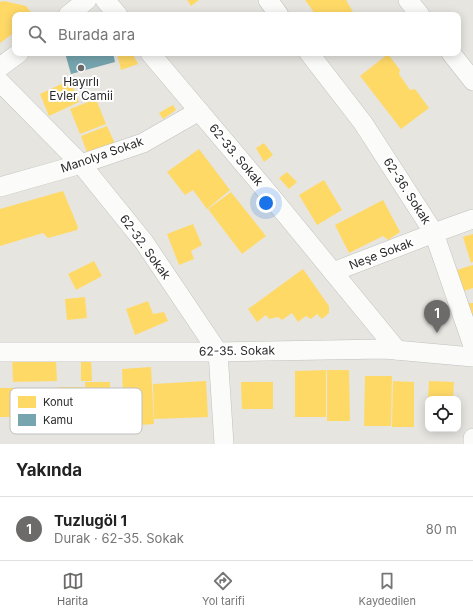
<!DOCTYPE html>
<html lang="tr">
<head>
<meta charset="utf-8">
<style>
  :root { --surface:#fff; --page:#f6f6f6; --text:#222; --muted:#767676; --line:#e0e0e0; --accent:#6c6b6a }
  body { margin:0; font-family:Inter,sans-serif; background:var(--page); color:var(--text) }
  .controls { position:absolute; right:12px; bottom:12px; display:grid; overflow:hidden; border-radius:8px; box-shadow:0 2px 10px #0003 }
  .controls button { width:36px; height:36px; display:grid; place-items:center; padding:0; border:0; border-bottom:1px solid var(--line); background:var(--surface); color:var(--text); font:20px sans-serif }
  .you { position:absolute; left:266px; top:203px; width:14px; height:14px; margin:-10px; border:3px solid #fff; border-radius:50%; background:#1a73e8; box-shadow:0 0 0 6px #1a73e833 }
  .badge { display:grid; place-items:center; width:26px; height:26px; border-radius:50%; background:var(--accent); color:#fff; font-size:13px; font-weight:700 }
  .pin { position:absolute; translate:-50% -33px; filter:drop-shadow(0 1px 2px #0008) }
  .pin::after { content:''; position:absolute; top:21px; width:14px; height:12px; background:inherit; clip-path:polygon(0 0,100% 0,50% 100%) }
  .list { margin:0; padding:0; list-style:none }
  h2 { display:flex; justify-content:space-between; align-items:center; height:52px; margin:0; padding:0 16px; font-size:17px }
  h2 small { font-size:13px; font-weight:400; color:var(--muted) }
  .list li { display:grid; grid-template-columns:26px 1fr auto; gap:12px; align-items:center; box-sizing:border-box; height:64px; padding:0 16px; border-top:1px solid var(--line) }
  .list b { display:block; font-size:15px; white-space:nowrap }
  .list p { margin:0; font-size:13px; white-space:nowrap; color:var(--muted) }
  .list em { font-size:13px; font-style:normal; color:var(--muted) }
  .icon { flex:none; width:22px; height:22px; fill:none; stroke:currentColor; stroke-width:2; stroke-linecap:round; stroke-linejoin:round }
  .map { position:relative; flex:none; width:473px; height:444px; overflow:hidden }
  .search { position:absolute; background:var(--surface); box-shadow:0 2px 10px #0003; left:12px; right:12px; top:12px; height:44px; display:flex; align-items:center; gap:10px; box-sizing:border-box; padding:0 14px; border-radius:8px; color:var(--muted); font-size:15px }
  .sheet { height:116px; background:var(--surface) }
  nav { display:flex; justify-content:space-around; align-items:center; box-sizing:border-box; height:56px; border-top:1px solid var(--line); background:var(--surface); font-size:11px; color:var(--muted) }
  nav a { display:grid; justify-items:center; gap:2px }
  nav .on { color:var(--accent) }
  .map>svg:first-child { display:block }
  .homes { fill:#ffd966 }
  .public { fill:#76a5af }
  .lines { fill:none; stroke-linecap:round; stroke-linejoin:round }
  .street-casing { stroke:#c2c1c0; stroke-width:20 }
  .street { stroke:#fbfbfa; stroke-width:19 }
  .poi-dot { fill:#6c6b6a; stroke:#fff; stroke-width:1.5 }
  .labels { text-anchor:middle; stroke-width:4; stroke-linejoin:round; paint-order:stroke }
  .poi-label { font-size:12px; fill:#2a2a2a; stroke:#fff }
  .street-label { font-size:12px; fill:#2a2a2a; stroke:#fff }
  .key { fill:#fff; stroke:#bfbfbf; stroke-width:1 }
  .key-label { font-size:11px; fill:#2a2a2a }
</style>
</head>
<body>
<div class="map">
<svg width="473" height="444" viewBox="0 0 473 444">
  <rect width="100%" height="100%" fill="#e7e5e0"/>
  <g class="homes">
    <polygon points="187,0 199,0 191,6"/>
    <polygon points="305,0 346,0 354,14 358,12 360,15 316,15"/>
    <polygon points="4,1 26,6 33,15 15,15 15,32 0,43 0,2"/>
    <polygon points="117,53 132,53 138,64 121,70"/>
    <polygon points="388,54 400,70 399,74 410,90 415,89 429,108 401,129 360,76"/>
    <polygon points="70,80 79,102 49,116 40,94"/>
    <polygon points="96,99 106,124 80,134 70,109"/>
    <polygon points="173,105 176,110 163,119 159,113"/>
    <polygon points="107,126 116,146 89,158 81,136"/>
    <polygon points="264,143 273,155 264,162 256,148"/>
    <polygon points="199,149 230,190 207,209 193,190 185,195 167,172"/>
    <polygon points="287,172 297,182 289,189 279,178"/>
    <polygon points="324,180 342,210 317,225 299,195"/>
    <polygon points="63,191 78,227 77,230 48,238 43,233 0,246 0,209"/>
    <polygon points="231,192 266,236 242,254 208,209"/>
    <polygon points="383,200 400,232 388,240 383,236 349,253 335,225"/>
    <polygon points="193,224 202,245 191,251 194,259 179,265 167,234"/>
    <polygon points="473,234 473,262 471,263 463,237"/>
    <polygon points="94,261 102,276 76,290 68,274"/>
    <polygon points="473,265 473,288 464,291 457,270"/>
    <polygon points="303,269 329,306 329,313 322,319 317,314 311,319 306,316 298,322 292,313 282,320 278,317 269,319 266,315 257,322 248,309"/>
    <polygon points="85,297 87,318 67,320 65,299"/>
    <polygon points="148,301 153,314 164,312 168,321 135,335 126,309"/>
    <polygon points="468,303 473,303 473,329"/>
    <polygon points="12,356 56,361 57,381 13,382"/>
    <polygon points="81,356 91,356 92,381 81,381"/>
    <polygon points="151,367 154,424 124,426 122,369"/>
    <polygon points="326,370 326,417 295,417 295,371"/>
    <polygon points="327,370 349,370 350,421 327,421"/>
    <polygon points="365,376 392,376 391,426 364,426"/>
    <polygon points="206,381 208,417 154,419 153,384"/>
    <polygon points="393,381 414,382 414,427 392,427"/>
    <polygon points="429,381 454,382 453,399 428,399"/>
    <polygon points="85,382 110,382 111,417 86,417"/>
    <polygon points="241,382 273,382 273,409 242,409"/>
    <polygon points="59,387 83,387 85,417 60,417"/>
    <polygon points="0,388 14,388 15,417 0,417"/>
  </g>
  <polygon class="public" points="65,53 113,53 115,62 71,74"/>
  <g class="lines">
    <defs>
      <g id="street">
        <polyline points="105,0 118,15"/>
        <polyline points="268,0 279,15"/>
        <polyline points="408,0 420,15"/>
        <polyline points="68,15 87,0"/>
        <polyline points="150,53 269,194 397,350"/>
        <polyline points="309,53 363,123 434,233 473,346"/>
        <polyline points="451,53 473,81"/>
        <polyline points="0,67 19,53"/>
        <polyline points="0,82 81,164 144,242 218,352 224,444"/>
        <polyline points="0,187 81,164 143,143 199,111"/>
        <polyline points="333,272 434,233 473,219"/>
        <polyline points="0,352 218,352 384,349 473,357"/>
        <polyline points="473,444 473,438"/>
      </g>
    </defs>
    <use href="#street" class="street-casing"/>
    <use href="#street" class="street"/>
  </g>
  <circle class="poi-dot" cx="81" cy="68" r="4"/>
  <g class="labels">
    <g class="poi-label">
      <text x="81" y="86">Hayırlı<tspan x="81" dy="14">Evler Camii</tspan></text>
    </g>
    <g class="street-label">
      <text transform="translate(102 155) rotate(-19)" y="4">Manolya Sokak</text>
      <text transform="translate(236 155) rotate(50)" y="4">62-33. Sokak</text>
      <text transform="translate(407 191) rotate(57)" y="4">62-36. Sokak</text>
      <text transform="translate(145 247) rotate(54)" y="4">62-32. Sokak</text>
      <text transform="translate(381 254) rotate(-21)" y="4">Neşe Sokak</text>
      <text transform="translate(237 351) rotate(-1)" y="4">62-35. Sokak</text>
    </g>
  </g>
  <rect x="10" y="388" width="132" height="46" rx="6" class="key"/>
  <rect x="18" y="396" width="18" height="12" fill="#ffd966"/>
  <rect x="18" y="414" width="18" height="12" fill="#76a5af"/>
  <g class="key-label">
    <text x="43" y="406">Konut</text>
    <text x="43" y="424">Kamu</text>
  </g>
</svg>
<div class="controls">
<button><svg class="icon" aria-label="locate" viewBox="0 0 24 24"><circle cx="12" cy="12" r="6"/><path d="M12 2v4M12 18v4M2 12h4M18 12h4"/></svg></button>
</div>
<div class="you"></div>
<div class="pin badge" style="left:437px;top:333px">1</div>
<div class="search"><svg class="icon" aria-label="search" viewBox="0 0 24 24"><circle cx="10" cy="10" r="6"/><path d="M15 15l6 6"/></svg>Burada ara</div>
</div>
<section class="sheet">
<h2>Yakında<small></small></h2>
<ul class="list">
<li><span class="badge">1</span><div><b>Tuzlugöl 1</b><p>Durak · 62-35. Sokak</p></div><em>80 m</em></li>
</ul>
</section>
<nav>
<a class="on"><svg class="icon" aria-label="map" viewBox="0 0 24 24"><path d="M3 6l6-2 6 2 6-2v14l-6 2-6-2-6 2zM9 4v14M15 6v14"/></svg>Harita</a>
<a><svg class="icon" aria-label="directions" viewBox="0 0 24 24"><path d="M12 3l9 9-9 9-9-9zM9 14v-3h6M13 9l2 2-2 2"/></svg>Yol tarifi</a>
<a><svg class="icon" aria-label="saved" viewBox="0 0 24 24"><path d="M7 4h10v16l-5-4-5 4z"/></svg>Kaydedilen</a>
</nav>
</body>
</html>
